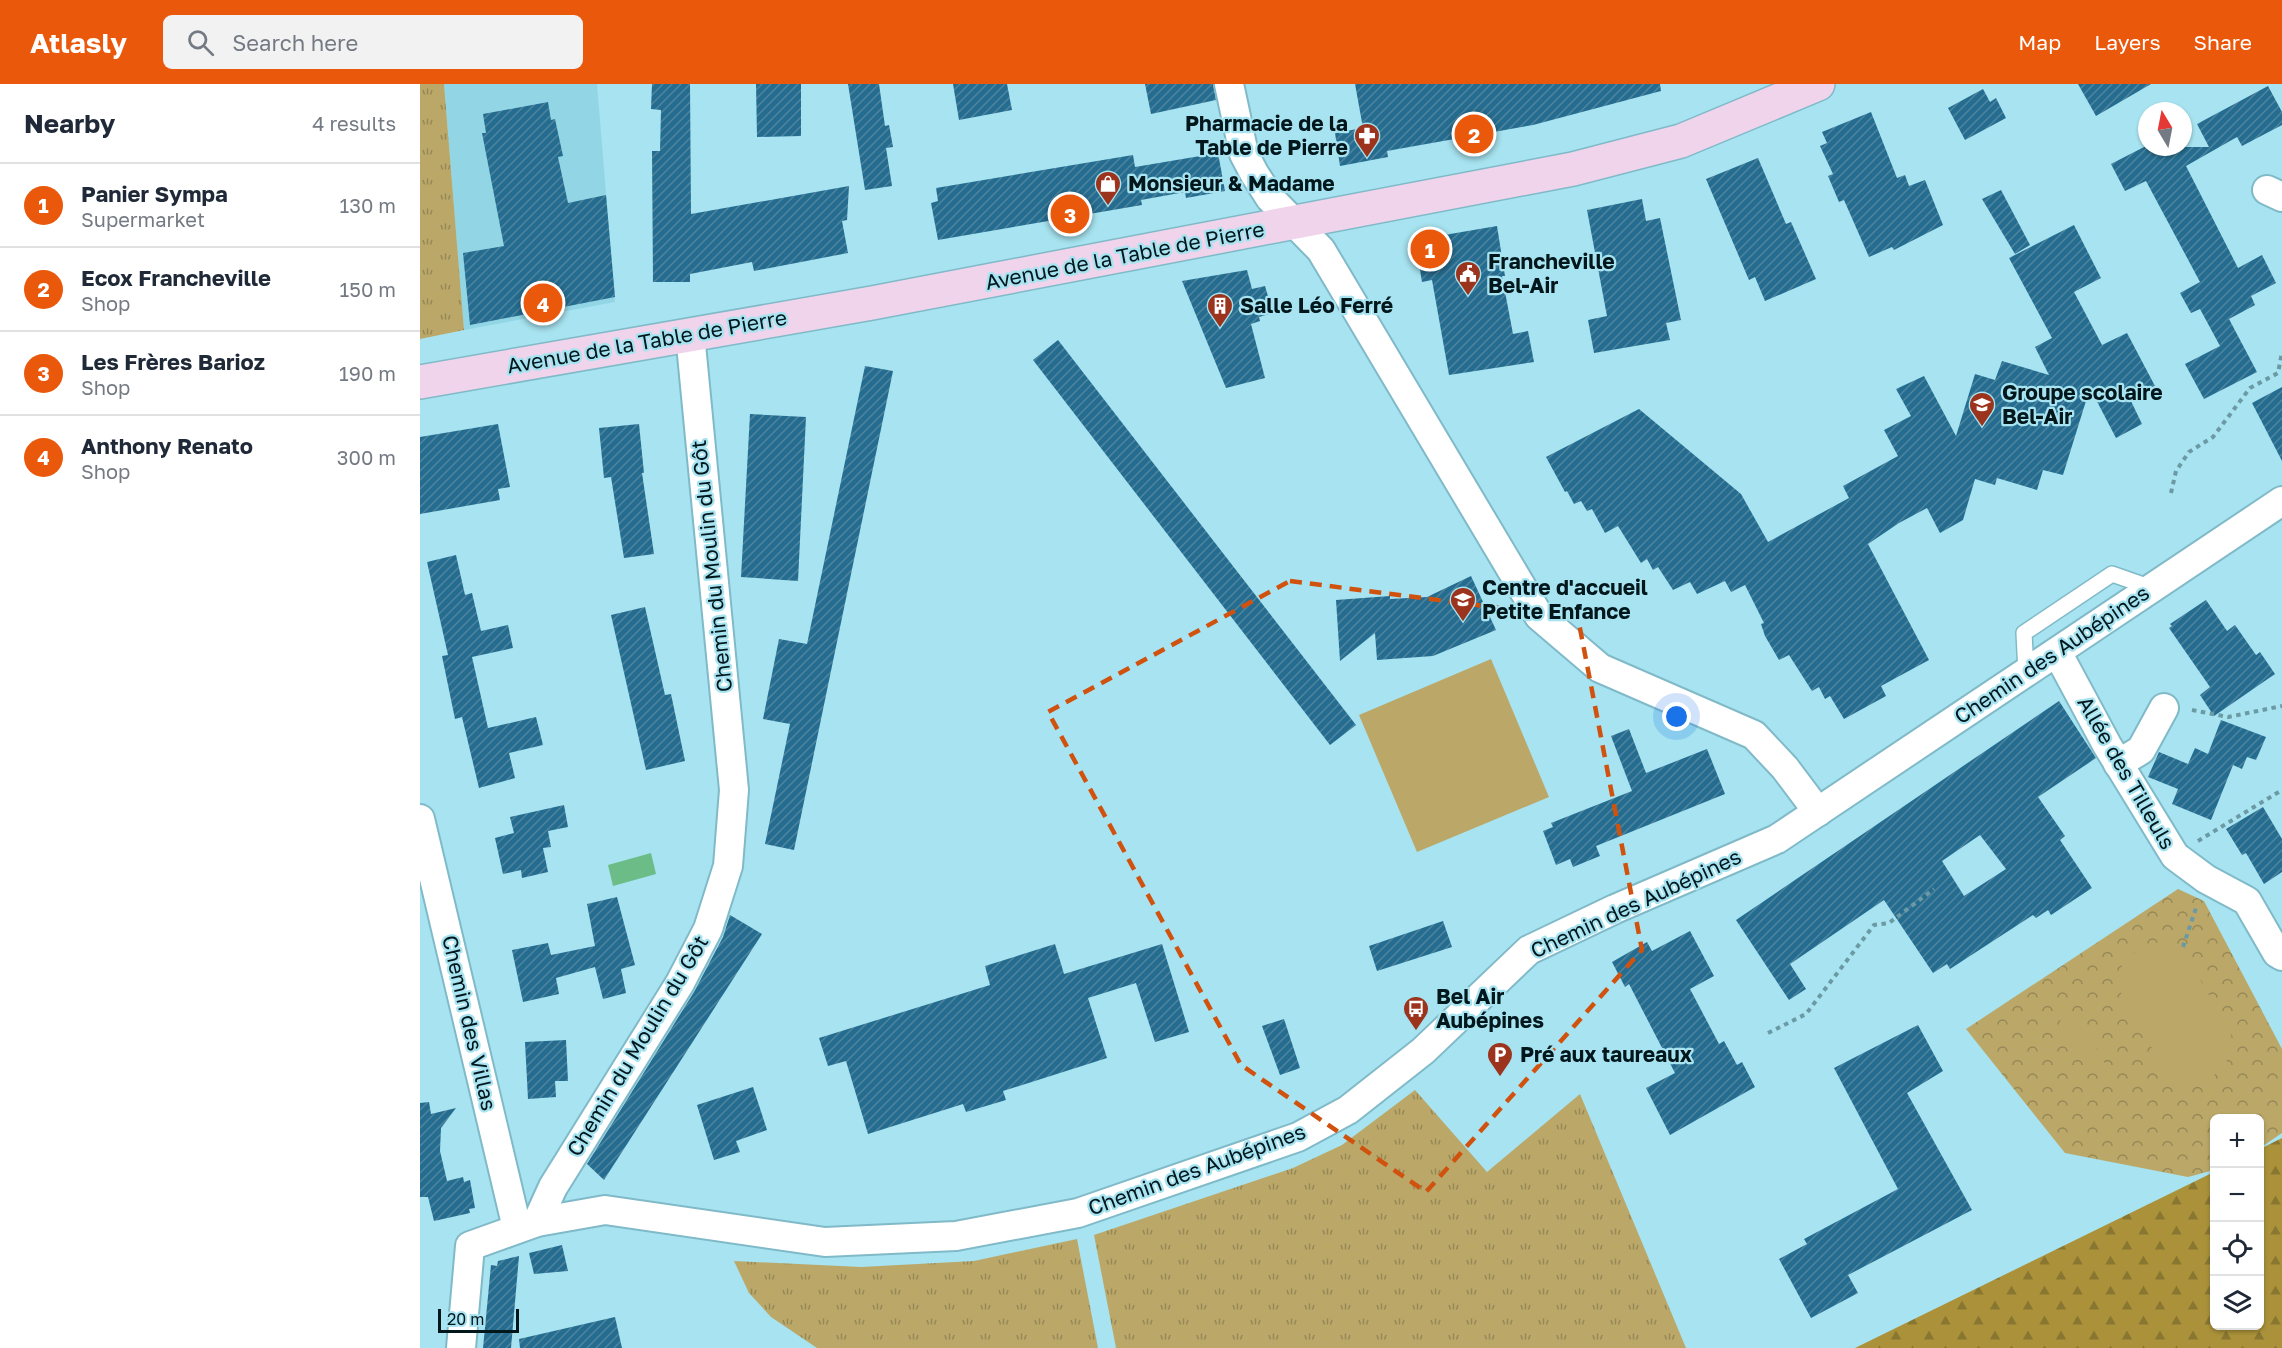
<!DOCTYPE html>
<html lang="en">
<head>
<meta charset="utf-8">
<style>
  :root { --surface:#fff; --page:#f2f2f3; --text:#1f2937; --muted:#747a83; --line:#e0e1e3; --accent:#ea580c }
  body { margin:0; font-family:"Golos Text",sans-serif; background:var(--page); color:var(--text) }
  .controls { position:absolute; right:18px; bottom:18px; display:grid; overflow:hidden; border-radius:9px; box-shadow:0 2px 4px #0004 }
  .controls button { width:54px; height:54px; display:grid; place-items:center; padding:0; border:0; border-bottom:2px solid var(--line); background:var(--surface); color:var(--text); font:30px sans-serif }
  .compass { position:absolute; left:1718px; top:18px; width:54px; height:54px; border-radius:50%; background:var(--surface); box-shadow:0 2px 4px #0004; rotate:350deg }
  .scale { position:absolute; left:18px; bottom:15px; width:81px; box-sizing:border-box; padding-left:6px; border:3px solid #01171c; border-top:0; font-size:16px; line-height:21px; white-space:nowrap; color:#01171c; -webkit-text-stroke:4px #a7e3f0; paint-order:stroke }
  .you { position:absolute; left:1257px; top:633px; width:21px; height:21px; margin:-15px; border:4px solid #fff; border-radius:50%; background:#1a73e8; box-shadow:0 0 0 9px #1a73e833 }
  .badge { display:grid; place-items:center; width:39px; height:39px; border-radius:50%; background:var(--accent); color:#fff; font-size:20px; font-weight:700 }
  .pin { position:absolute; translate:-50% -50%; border:3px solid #fff; box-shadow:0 2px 6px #0006 }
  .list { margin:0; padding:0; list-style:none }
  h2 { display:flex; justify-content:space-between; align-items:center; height:78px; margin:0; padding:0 24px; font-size:26px }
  h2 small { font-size:20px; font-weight:400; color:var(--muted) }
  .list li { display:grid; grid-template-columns:39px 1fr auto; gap:18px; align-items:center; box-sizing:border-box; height:84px; padding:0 24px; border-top:2px solid var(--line) }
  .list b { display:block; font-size:22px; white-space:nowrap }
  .list p { margin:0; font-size:20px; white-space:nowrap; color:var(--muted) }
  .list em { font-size:20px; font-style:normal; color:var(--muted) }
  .icon { flex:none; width:33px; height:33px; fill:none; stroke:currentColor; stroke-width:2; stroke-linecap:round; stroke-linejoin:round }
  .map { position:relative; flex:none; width:1862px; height:1264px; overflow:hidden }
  header { display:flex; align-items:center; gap:36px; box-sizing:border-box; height:84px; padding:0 30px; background:var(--accent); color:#fff }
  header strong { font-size:28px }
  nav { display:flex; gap:33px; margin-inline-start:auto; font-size:21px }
  .search { width:420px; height:54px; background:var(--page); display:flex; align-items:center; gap:15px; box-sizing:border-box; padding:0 21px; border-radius:9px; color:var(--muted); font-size:22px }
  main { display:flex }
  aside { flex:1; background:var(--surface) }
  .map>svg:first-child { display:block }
  .built { fill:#92d6e6 }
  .grass { fill:url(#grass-tufts) }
  .forest { fill:url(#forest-firs) }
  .park { fill:url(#park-crowns) }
  .pitch { fill:#bba869 }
  .water { fill:#6cbc87 }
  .building { fill:url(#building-hatch); fill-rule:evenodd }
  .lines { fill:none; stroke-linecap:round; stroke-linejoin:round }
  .lane-casing { stroke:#80bac8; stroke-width:18 }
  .street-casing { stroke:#80bac8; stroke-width:32 }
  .secondary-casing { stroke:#80bac8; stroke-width:36 }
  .path { stroke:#6c9aa4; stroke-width:4; stroke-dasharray:4.5 4.5; stroke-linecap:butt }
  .lane { stroke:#fff; stroke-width:15 }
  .street { stroke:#fff; stroke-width:28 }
  .secondary { stroke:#f0d4ec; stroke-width:33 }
  .marked { fill:none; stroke:#d1520e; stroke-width:4.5; stroke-dasharray:12 8; stroke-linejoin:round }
  .labels { text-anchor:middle; stroke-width:4.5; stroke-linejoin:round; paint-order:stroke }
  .poi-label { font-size:21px; font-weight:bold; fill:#01171c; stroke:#a7e3f0; text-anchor:start }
  .street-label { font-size:21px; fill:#01171c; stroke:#a7e3f0 }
</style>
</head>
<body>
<header>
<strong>Atlasly</strong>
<div class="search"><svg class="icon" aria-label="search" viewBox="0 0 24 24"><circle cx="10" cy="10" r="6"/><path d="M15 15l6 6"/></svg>Search here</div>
<nav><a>Map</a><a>Layers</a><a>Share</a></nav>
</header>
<main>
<aside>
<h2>Nearby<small>4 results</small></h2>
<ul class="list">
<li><span class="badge">1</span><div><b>Panier Sympa</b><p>Supermarket</p></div><em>130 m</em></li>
<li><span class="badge">2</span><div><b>Ecox Francheville</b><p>Shop</p></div><em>150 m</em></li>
<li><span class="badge">3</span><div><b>Les Frères Barioz</b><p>Shop</p></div><em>190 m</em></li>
<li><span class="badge">4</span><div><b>Anthony Renato</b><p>Shop</p></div><em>300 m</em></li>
</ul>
</aside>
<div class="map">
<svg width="1862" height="1264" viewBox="0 0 1862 1264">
  <defs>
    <pattern id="grass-tufts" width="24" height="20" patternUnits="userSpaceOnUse" patternTransform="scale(1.5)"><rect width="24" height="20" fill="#bba869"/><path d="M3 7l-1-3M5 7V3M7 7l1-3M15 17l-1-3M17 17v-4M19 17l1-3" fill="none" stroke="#968856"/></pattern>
    <pattern id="forest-firs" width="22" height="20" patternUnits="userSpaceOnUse" patternTransform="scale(1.5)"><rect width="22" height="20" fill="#ab923a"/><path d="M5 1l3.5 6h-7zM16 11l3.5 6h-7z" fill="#897630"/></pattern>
    <pattern id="park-crowns" width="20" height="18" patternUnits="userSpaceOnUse" patternTransform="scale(1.5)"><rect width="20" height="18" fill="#bba869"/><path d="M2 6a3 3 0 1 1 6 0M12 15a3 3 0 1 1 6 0" fill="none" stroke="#968856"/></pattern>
    <pattern id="building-hatch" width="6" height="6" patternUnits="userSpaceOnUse" patternTransform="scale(1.5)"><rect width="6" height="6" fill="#256d90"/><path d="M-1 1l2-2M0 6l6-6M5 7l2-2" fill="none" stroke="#50849d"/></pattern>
  </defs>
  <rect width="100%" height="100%" fill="#a7e3f0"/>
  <polygon class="built" points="24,0 177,0 195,218 44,246"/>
  <g class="grass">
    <polygon points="0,0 24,0 44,246 0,255"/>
    <polygon points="995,1006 1067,1088 1160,1010 1266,1264 696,1264 674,1151 873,1084 922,1061"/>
    <polygon points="657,1155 678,1264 397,1264 351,1233 329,1209 314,1177 441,1183 554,1177"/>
  </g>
  <polygon class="forest" points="1862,1054 1862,1264 1435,1264 1794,1088 1794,1242 1840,1242 1840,1065"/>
  <polygon class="park" points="1758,805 1784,817 1862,965 1862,1049 1840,1064 1840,1034 1794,1034 1794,1086 1768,1093 1645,1069 1546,945"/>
  <g class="pitch">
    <polygon points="1071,575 1129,713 997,768 939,631"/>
    <path d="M1740 858 1758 863 1765 868 1811 951C1818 981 1781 1012 1752 994 1740 986 1732 964 1726 951 1717 936 1704 919 1699 903 1692 879 1721 861 1740 858Z"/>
    <polygon points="1656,927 1686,982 1671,990 1640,936"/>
  </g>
  <polygon class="water" points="231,769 236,790 193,802 188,781"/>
  <g class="building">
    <polygon points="232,0 270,0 271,130 429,102 427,136 422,137 428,169 334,187 332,178 270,190 270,198 233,198 232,67 240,67 241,26 231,25"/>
    <polygon points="336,0 381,0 381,52 337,53"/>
    <polygon points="428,0 459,0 465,42 469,41 473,63 466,64 472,102 445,106"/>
    <polygon points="533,0 587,0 592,26 539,36"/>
    <polygon points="725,0 793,0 796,16 731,30"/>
    <polygon points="935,0 1240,0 1241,7 1113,41 967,67 968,73 920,82 915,49 943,44"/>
    <polygon points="1658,0 1731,0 1676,32"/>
    <polygon points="1848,2 1862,28 1862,41 1822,62 1817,53 1766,82 1818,184 1842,171 1856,199 1831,212 1835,221 1809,235 1837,288 1784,315 1765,280 1800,262 1780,225 1771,229 1760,209 1780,198 1726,97 1705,107 1691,80 1724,63 1789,63 1777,40"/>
    <polygon points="1563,5 1570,18 1576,14 1586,34 1545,56 1528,24"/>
    <polygon points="128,18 131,36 135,35 143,72 138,73 148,119 186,111 195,213 50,241 43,169 84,162 62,49 66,49 63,30"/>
    <polygon points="1451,28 1477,94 1485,91 1489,102 1505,96 1523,141 1474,166 1472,163 1449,173 1424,116 1419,118 1408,92 1413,90 1400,62 1407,59 1402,48"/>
    <polygon points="798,69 805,107 766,114 765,108 721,116 722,121 518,156 511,119 518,117 516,104 713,71 715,83"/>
    <polygon points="1338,74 1366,140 1371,138 1396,195 1345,217 1335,193 1329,196 1286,95"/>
    <polygon points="1581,106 1610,161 1595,170 1562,115"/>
    <polygon points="1222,115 1226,137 1240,134 1261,236 1246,239 1250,256 1174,269 1168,236 1187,232 1167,126"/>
    <polygon points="1654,141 1681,194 1654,208 1682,261 1707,249 1735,302 1710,315 1722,340 1696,354 1670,304 1643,391 1623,386 1617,406 1577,394 1575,401 1555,395 1543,436 1520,449 1507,424 1479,439 1448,460 1509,576 1461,602 1466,612 1424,635 1410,612 1405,615 1399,603 1392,607 1369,571 1359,576 1345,552 1341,540 1344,539 1325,501 1311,508 1305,497 1277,510 1270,498 1253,506 1238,483 1233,486 1227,475 1221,479 1198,442 1185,449 1172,425 1167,427 1161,417 1154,420 1147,407 1145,408 1126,373 1219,325 1321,410 1348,458 1429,414 1423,402 1478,372 1464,346 1491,332 1476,305 1504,292 1536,352 1555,290 1575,296 1582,277 1629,291 1615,263 1632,254 1589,174"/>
    <polygon points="1077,142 1085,192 1082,192 1093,250 1108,247 1114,278 1029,291 1012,196 1002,198 995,156"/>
    <polygon points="827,186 832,205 845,202 853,229 839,233 840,237 831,240 845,294 806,304 762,197"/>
    <polygon points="638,256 936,641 910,661 613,276"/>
    <polygon points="445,282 473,287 374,766 345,760 370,640 343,635 359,555 387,560"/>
    <polygon points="1862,303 1862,377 1832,319"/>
    <polygon points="330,330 386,333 378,497 321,493"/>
    <polygon points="78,340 90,403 78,405 80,416 0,430 0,353"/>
    <polygon points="219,340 224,389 222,389 234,470 204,474 191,393 184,394 179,344"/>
    <polygon points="36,471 45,511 52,509 61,547 88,541 93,564 52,573 68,644 116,633 123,661 89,669 95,694 59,704 42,633 35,635 22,572 28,571 7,478"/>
    <polygon points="1051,492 1076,546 1013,572 957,576 955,549 920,577 916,516 970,512 970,515 1007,513"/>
    <polygon points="1786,516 1807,547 1815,541 1836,571 1840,568 1855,590 1794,632 1780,611 1790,603 1749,544 1752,542 1750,540"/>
    <polygon points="225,523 245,611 251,610 265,677 226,686 191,531"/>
    <path d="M1639 617 1676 674 1618 713 1645 752 1640 756 1672 804 1631 831 1628 826 1616 834 1613 831 1530 885 1527 880 1513 889 1464 816 1370 880 1386 905 1369 916 1316 836ZM1560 751 1586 785 1544 812 1522 777Z"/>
    <polygon points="1801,636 1846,653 1836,676 1827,673 1822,685 1813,681 1791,736 1752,720 1758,705 1728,693 1739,668 1768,680 1775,664 1788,670"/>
    <polygon points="1209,645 1226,689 1287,665 1305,710 1176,762 1180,772 1153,783 1150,775 1136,781 1123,747 1133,743 1131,739 1212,707 1191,652"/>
    <polygon points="144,721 148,743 128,747 131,763 123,764 128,788 102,794 101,786 83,790 75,754 94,749 90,733"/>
    <polygon points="1843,723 1862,755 1862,788 1844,800 1826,769 1822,771 1806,745"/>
    <polygon points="197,813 215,881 201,885 206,909 183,915 175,883 136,894 139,910 103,918 92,866 128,859 131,871 175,862 167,820"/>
    <polygon points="310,831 342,850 184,1096 167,1080 274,908 303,853"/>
    <polygon points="1023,837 1032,863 957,887 949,862"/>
    <polygon points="1270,847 1294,892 1270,905 1299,960 1304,957 1317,981 1322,978 1335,1003 1250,1051 1226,1004 1255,989 1209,900 1205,903 1192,878 1227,858 1232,867"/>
    <polygon points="635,860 644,890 742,860 769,948 735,958 716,899 668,914 687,974 583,1007 586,1016 546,1028 543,1020 448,1050 426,977 408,982 399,954 570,901 565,882"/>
    <polygon points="864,935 880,984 860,991 842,942"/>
    <polygon points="1498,941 1523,987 1487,1009 1552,1126 1428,1191 1438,1209 1391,1234 1359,1175 1387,1160 1384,1155 1478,1105 1414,984"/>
    <polygon points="146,956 148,997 135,997 136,1013 108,1015 105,958"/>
    <polygon points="333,1003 347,1046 316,1057 320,1068 294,1076 277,1021"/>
    <polygon points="9,1018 11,1030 36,1024 21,1044 20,1067 27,1097 43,1093 44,1098 50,1096 55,1124 49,1125 50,1129 14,1137 8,1113 0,1113 0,1019"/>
    <polygon points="142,1161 148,1187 114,1190 109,1169"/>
    <polygon points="99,1172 91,1264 63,1264 71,1181 77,1182 78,1177"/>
    <polygon points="195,1233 202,1264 100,1264 99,1255"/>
  </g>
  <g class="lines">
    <defs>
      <polyline id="lane" points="1606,588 1604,549 1692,490 1732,504"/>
      <g id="street">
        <polyline points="809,0 824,70 834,89 850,114 901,166 1119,532 1180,584 1334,651 1365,684 1398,728"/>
        <polyline points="1847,106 1862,113"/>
        <polyline points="1637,568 1687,661 1755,772 1786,795 1827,817 1857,869 1862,872"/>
        <polyline points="1698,680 1721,666 1744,624"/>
        <polyline points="0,735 97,1144"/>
        <polyline points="117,1138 133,1103 260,899 288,845 308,782 314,706 270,250"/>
        <polyline points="41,1264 50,1162 117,1138 185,1126 405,1158 536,1152 658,1129 878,1053 928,1026 1003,967 1109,866 1195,825 1357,755 1862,417"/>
      </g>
      <polyline id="secondary" points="0,298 452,219 1153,85 1261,57 1398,0"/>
    </defs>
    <use href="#lane" class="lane-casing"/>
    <use href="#street" class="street-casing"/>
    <use href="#secondary" class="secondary-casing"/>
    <g class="path">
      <polyline points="1751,409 1756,387 1769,368 1793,353 1830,304 1858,289 1862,268"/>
      <polyline points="1772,626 1808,633 1862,622"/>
      <polyline points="1778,757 1862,706"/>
      <polyline points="1763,863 1777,821"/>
      <polyline points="1348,949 1386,930 1454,841 1469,839 1514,805"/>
    </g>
    <use href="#lane" class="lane"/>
    <use href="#street" class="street"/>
    <use href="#secondary" class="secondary"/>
  </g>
  <path class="marked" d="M870 497 1158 534 1222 866 1006 1108 821 981 628 628Z"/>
  <defs>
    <symbol id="pharmacy-pin" viewBox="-11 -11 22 30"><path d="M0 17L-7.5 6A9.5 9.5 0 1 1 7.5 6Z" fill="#9c341d" stroke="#a7e3f0"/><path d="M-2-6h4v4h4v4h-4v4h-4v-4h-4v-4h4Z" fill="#fff"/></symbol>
    <symbol id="shop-pin" viewBox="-11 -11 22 30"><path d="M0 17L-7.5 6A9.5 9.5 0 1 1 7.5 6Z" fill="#9c341d" stroke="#a7e3f0"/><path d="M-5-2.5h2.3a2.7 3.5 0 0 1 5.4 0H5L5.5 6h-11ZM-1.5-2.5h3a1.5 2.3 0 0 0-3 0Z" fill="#fff"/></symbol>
    <symbol id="civic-pin" viewBox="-11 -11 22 30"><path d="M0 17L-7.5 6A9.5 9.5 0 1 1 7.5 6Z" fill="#9c341d" stroke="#a7e3f0"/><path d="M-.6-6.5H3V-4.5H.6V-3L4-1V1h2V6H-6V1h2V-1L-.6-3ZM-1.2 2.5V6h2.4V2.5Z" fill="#fff"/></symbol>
    <symbol id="building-pin" viewBox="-11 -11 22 30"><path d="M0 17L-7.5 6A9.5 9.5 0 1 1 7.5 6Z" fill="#9c341d" stroke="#a7e3f0"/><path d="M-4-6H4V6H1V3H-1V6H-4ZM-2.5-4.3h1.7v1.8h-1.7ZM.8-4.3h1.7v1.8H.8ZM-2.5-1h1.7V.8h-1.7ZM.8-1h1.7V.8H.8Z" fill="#fff"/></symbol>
    <symbol id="school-pin" viewBox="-11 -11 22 30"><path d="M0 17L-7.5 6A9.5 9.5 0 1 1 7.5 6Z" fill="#9c341d" stroke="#a7e3f0"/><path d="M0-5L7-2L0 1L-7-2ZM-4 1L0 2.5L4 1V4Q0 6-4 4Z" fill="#fff"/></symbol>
    <symbol id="bus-pin" viewBox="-11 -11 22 30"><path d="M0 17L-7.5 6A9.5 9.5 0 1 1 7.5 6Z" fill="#9c341d" stroke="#a7e3f0"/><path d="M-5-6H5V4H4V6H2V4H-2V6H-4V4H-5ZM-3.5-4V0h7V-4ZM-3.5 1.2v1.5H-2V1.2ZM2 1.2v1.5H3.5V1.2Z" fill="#fff"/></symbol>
    <symbol id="parking-pin" viewBox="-11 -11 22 30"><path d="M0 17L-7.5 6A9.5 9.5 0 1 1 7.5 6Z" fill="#9c341d" stroke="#a7e3f0"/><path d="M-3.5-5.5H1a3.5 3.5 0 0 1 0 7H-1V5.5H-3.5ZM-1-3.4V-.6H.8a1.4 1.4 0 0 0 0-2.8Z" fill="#fff"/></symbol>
  </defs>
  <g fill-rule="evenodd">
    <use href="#pharmacy-pin" x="932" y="37" width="30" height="40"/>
    <use href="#shop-pin" x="673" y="85" width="30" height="40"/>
    <use href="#civic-pin" x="1033" y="175" width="30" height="40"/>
    <use href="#building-pin" x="785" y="207" width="30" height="40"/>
    <use href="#school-pin" x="1547" y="306" width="30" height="40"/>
    <use href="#school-pin" x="1028" y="501" width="30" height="40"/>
    <use href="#bus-pin" x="981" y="910" width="30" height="40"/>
    <use href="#parking-pin" x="1065" y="956" width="30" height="40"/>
  </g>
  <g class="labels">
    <g class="poi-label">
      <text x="928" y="47" text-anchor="end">Pharmacie de la<tspan x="928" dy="24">Table de Pierre</tspan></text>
      <text x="708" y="107">Monsieur &amp; Madame</text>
      <text x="1068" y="185">Francheville<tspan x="1068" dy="24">Bel-Air</tspan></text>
      <text x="820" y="229">Salle Léo Ferré</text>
      <text x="1582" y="316">Groupe scolaire<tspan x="1582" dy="24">Bel-Air</tspan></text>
      <text x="1062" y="511">Centre d'accueil<tspan x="1062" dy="24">Petite Enfance</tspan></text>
      <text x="1016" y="920">Bel Air<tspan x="1016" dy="24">Aubépines</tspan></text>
      <text x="1100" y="978">Pré aux taureaux</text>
    </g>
    <g class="street-label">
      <text transform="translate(705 172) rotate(-11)" y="7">Avenue de la Table de Pierre</text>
      <text transform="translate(227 258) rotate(-10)" y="7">Avenue de la Table de Pierre</text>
      <text transform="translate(292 482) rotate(-96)" y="7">Chemin du Moulin du Gôt</text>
      <text transform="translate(1632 571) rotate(-34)" y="7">Chemin des Aubépines</text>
      <text transform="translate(1706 689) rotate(60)" y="7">Allée des Tilleuls</text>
      <text transform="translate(1216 820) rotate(-25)" y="7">Chemin des Aubépines</text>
      <text transform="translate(49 939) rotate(77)" y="7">Chemin des Villas</text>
      <text transform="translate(218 962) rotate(-59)" y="7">Chemin du Moulin du Gôt</text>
      <text transform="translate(777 1086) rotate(-20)" y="7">Chemin des Aubépines</text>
    </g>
  </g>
</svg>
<div class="controls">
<button>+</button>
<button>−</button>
<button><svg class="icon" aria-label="locate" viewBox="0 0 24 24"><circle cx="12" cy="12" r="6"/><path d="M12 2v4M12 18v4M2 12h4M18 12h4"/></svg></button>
<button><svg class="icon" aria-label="layers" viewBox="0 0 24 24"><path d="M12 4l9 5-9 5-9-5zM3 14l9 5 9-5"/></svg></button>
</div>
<svg class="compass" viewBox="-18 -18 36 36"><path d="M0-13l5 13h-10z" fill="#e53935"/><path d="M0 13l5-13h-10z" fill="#747a83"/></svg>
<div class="scale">20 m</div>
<div class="you"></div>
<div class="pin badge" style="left:1010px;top:165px">1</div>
<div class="pin badge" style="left:1054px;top:50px">2</div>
<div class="pin badge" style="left:650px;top:130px">3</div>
<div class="pin badge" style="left:123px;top:219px">4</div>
</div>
</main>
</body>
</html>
